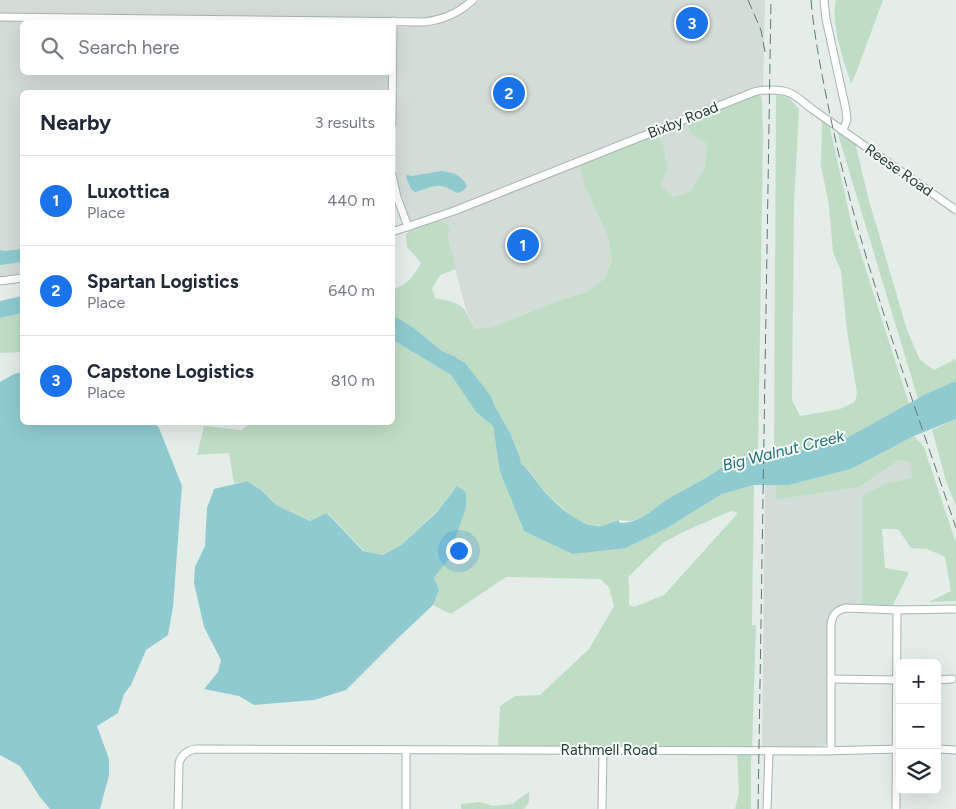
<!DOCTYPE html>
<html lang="en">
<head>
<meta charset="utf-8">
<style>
  :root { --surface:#fff; --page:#f2f2f3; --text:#1f2937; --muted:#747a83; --line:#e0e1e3; --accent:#1a73e8 }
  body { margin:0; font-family:Figtree,sans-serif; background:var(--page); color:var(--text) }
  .controls { position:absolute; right:15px; bottom:15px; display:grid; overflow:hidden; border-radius:8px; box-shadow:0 5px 20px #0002 }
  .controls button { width:45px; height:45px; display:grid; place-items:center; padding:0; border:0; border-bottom:1px solid var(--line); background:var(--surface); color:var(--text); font:25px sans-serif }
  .you { position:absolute; left:458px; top:550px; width:18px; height:18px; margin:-12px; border:4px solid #fff; border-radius:50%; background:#1a73e8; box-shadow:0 0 0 8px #1a73e833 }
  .badge { display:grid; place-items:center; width:32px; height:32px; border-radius:50%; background:var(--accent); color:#fff; font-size:16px; font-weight:700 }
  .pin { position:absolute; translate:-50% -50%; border:2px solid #fff; box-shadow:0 1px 5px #0006 }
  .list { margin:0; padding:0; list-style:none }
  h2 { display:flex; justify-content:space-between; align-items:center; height:65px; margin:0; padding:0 20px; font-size:21px }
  h2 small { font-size:16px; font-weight:400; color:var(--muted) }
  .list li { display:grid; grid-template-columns:32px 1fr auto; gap:15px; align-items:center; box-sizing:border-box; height:90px; padding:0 20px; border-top:1px solid var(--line) }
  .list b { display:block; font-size:19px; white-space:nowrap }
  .list p { margin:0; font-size:16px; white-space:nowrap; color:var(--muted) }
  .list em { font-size:16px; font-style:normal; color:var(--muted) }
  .icon { flex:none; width:28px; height:28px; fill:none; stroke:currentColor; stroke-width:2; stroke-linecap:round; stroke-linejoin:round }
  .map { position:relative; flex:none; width:956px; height:809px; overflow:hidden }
  .search { position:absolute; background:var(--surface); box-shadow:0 5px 20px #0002; left:20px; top:20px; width:375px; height:55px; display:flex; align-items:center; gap:12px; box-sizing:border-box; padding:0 18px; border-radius:8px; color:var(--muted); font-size:19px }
  .panel { position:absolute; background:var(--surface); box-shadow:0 5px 20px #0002; left:20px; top:90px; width:375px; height:335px; border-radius:8px }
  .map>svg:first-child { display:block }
  .built { fill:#d3ddd8; fill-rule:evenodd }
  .green { fill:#bfddc5; fill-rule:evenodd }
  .water { fill:#8fcad0 }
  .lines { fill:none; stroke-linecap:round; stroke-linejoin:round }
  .minor-casing { stroke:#a7b5b0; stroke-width:9 }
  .minor { stroke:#fff; stroke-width:7 }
  .rail { stroke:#5f7a71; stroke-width:1; stroke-dasharray:10 5; stroke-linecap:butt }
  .labels { text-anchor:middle; stroke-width:4; stroke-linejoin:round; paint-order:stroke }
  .street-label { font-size:15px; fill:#243f36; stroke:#f5faf7 }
  .water-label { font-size:16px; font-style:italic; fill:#207079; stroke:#f5faf7 }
</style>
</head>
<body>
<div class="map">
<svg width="956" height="809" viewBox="0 0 956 809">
  <rect width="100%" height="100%" fill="#e5ede9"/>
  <g class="built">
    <path d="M0 0H472L443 19 393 22 392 92H22V278L0 281ZM22 22H392V72H22Z"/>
    <polygon points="479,0 765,0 763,88 692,135 707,144 705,167 690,192 673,197 660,185 587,191 608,237 612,259 605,278 586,292 563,299 493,327 475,329 466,310 446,234 432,221 413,229 397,182 396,166 397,27 439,24 471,9"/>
    <polygon points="899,460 912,463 912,478 884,484 862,497 862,606 830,616 828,741 825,745 819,749 762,749 765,485 776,485 776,500 859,487"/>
  </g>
  <g class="green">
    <path d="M836 0H883L856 73 851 84C844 60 830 24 836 0Z"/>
    <path d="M758 93 761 96 762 100 763 137 758 455 738 458 730 461 711 475 686 488 668 500 645 517 639 519 631 521 616 520 605 525 594 526 575 519 564 509 549 496 539 485 529 470 521 464 520 458 464 362 454 356 442 351 414 328 393 315V289C407 286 414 275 421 263L407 247 406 234C416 227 433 217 446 223L450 230 447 234 456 269 440 275 432 289 435 298C463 304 462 303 475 329L493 327 563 299 586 292 605 278 612 259 608 237 587 191 580 169 585 162 652 135H658L663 145 668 169 660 185 673 197 690 192 705 167 707 144 692 135 686 122Z"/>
    <polygon points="776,95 788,97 799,109 794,203 792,400 800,416 840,409 855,402 857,393 847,331 841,271 833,252 829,206 821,165 822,120 829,124 852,226 909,404 843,440 798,451 774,453"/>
    <polygon points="837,131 855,142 868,197 907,330 920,360 934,370 956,359 956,381 918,399"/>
    <polygon points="22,313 22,352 0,353 0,318"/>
    <path d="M393 340 451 375 476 412 493 426 500 472 524 531 626 548 667 528 722 494 754 485 752 625H756L752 749 498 748 500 706 515 696 540 695 589 649 614 606 609 587 600 579 506 577 451 614 433 605 439 590 434 578 448 560 457 486 436 512 401 545 383 555 364 551 328 513 311 521 276 505 261 490 247 481 234 483 229 453 197 455 204 426 241 430 251 423 392 422ZM731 511 738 513 664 595 634 607 629 605V586L628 577 663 543 683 532Z"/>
    <polygon points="956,419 956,506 946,481 932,430"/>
    <polygon points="914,436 924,447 956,543 956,601 929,602 951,591 945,557 927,549 911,548 898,529 882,529 885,568 909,572 892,607 862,606 862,496 884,484 912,478 911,463 899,460 859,487 776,500 776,485 789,485 851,469"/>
    <polygon points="737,755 751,755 751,809 735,809 739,793"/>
    <polygon points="529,792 529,802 524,809 461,809 461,804 479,802 493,806 512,804"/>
  </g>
  <g class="water">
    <path d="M441 171C452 172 462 175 467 186L463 191 457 193C453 191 449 188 445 187 435 183 425 190 415 192L411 189 406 177 407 175 412 176Z"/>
    <polygon points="22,249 22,262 0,265 0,250 5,251"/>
    <polygon points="22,296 22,313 0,318 0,301"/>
    <path d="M393 315 414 328 442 351 454 356 465 363 490 395 495 407 510 433 520 458 521 464C530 470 533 478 539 485 551 500 576 524 595 526 604 527 611 522 618 520L620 523C641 523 652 510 668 499 681 491 695 484 709 476 719 470 727 462 738 458L798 451 843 440 926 394 956 381V419L914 436 851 469 789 485H754L722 494 667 528 626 548 573 554 524 531 500 472 493 426 476 412 451 375 393 340Z"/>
    <polygon points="22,372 22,422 154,423 159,428 182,486 173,607 168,635 146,650 131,685 124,694 118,713 97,726 109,759 109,775 100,809 50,809 40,797 20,766 0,755 0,382 14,374"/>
    <polygon points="247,481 261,490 276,505 310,521 327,513 363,551 383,555 401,545 436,513 457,486 466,492 466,507 448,560 434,578 439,590 433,605 398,638 346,690 314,700 254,705 239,696 204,689 218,672 221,660 204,627 194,583 195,567 205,546 207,508 214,489"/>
  </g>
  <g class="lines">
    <defs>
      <g id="minor">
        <polyline points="824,0 826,19 846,110 847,120 843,130"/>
        <path d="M0 17 74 18 424 22C443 20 459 13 473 0"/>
        <polyline points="392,123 393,21"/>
        <polyline points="392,175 397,197 408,227"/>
        <path d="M392 232 454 211 754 92C759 90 764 90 770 90 793 90 795 96 812 109L956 210"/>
        <polyline points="0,281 22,278"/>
        <polyline points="831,679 900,680"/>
        <polyline points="937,680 952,679"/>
        <polyline points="937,749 956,750"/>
        <path d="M831 751V625C832 615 836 610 846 608L897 610 956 609"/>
        <path d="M178 809 179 763C181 755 187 751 195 749L823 751 900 749"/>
        <polyline points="406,809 406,750"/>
        <polyline points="602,809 603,750"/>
        <polyline points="767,809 769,751"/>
        <polyline points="896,809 897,610"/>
      </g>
    </defs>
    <use href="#minor" class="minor-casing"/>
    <use href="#minor" class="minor"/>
    <g class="rail">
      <polyline points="748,0 761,30 765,52"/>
      <path d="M811 0C814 35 821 70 828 105 857 250 909 388 956 528"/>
      <polyline points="758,809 771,0"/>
    </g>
  </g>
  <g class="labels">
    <g class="street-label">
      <text transform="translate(683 120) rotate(-22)" y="5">Bixby Road</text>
      <text transform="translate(899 170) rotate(35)" y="5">Reese Road</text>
      <text x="609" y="755">Rathmell Road</text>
    </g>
    <g class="water-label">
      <text transform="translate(783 450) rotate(-14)" y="6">Big Walnut Creek</text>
    </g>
  </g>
</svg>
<div class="controls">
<button>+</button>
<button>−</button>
<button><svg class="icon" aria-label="layers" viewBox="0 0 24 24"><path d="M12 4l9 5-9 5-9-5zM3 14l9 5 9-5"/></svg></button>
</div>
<div class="you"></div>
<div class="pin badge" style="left:523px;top:245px">1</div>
<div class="pin badge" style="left:509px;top:93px">2</div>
<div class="pin badge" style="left:692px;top:23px">3</div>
<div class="search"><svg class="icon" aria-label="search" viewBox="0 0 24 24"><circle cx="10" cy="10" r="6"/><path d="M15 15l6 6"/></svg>Search here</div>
<section class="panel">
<h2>Nearby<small>3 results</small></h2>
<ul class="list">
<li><span class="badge">1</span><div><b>Luxottica</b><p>Place</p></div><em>440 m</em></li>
<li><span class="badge">2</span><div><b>Spartan Logistics</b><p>Place</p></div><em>640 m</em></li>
<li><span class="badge">3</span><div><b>Capstone Logistics</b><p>Place</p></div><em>810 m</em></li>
</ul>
</section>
</div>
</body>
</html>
